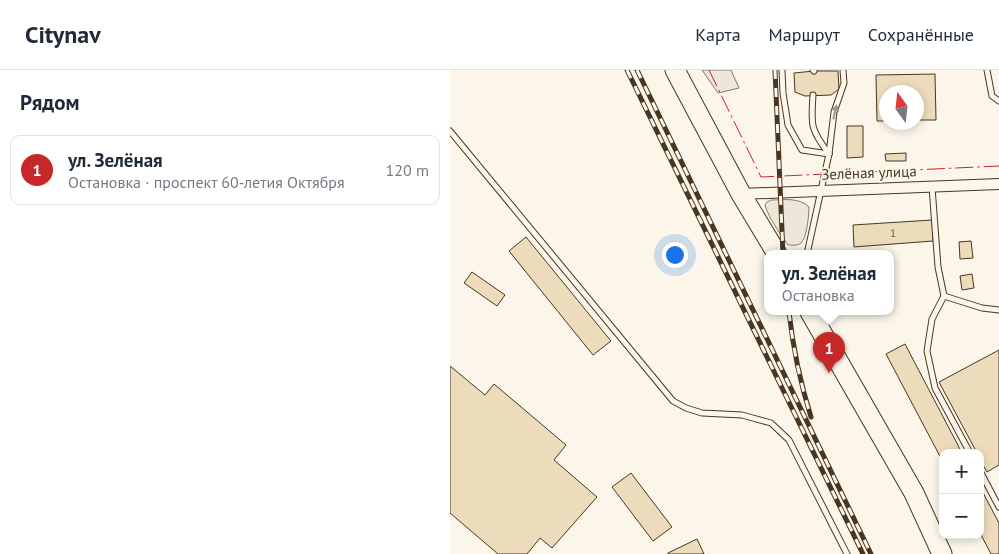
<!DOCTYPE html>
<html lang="ru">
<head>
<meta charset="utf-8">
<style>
  :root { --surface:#fff; --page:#f2f2f3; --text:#1f2937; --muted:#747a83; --line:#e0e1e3; --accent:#c62828 }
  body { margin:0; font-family:"PT Sans",sans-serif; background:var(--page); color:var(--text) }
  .controls { position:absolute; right:15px; bottom:15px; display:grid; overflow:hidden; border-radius:10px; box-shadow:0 2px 8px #0003 }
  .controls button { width:45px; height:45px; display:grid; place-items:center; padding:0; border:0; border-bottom:1px solid var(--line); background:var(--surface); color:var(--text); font:25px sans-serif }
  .compass { position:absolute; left:429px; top:15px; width:45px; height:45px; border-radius:50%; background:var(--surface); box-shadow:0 2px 8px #0003; rotate:345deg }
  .you { position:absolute; left:224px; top:184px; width:18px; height:18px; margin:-12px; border:4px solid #fff; border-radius:50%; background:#1a73e8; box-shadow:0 0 0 8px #1a73e833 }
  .badge { display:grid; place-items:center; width:32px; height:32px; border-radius:50%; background:var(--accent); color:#fff; font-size:16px; font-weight:700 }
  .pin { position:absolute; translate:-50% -41px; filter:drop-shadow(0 1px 2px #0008) }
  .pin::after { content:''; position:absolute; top:26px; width:18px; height:15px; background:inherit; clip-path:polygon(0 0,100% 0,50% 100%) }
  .popup { position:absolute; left:314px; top:180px; width:130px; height:65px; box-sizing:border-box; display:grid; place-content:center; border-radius:10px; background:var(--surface); filter:drop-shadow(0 1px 4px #0005); font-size:16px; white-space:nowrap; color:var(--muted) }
  .popup b { font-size:19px; color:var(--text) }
  .popup::after { content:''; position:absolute; left:50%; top:100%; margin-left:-10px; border:10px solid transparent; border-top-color:var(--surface) }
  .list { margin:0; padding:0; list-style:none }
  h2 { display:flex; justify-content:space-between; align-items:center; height:65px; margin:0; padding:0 20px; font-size:21px }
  h2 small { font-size:16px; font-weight:400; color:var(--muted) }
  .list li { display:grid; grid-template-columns:32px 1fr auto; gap:15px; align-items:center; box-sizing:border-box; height:70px; margin:0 10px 10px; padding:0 10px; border:1px solid var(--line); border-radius:10px }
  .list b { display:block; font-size:19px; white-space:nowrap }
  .list p { margin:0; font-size:16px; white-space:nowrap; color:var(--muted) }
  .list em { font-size:16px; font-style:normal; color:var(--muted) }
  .map { position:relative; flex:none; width:549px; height:484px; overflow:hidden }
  header { display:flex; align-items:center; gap:30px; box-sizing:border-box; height:70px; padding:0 25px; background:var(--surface); border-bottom:1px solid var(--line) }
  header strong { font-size:24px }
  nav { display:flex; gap:28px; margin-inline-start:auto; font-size:18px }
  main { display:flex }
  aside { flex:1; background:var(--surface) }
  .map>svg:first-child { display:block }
  .green { fill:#ede6d9; stroke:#887966 }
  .building { fill:#ecdcbc; stroke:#4a3520 }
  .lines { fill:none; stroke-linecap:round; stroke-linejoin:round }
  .lane-casing { stroke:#4a3520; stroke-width:7 }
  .street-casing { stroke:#4a3520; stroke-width:12 }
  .highway-casing { stroke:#4a3520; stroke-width:21 }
  .lane { stroke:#fbf6e9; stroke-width:5 }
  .street { stroke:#fbf6e9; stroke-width:10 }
  .highway { stroke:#fbf6e9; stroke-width:19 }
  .rail-casing { stroke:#4a3520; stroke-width:5 }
  .rail { stroke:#fbf6e9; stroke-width:3; stroke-dasharray:9; stroke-linecap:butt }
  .power { stroke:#c62828; stroke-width:1; stroke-dasharray:18 4 2.5 4; stroke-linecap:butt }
  .oneway { fill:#a29684 }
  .labels { text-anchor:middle; stroke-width:4; stroke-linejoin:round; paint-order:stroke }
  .number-label { font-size:12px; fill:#725f47 }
  .street-label { font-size:15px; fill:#4a3520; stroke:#fbf6e9 }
</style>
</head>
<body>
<header>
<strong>Citynav</strong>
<nav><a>Карта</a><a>Маршрут</a><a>Сохранённые</a></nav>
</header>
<main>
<aside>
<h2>Рядом<small></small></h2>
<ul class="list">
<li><span class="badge">1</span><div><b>ул. Зелёная</b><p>Остановка · проспект 60-летия Октября</p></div><em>120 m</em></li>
</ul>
</aside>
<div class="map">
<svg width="549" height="484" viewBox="0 0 549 484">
  <rect width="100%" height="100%" fill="#fbf6e9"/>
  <g class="green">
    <polygon points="252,0 281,0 289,18 268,23"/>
    <path d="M321 130C334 130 349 127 359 137 359 144 357 168 351 173 348 176 342 175 338 175 330 163 319 149 315 135L317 132Z"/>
  </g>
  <g class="building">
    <polygon points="364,1 388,1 389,19 381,25 355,26 345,22 344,3"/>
    <polygon points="485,4 486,50 467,50 467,22 437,22 437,51 427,51 426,5"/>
    <polygon points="397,56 413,56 413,87 397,88"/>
    <polygon points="456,83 456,91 436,91 435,84"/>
    <polygon points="482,150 483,171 404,177 403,155"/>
    <polygon points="76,167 161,271 143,285 59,181"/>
    <polygon points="521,171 523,188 510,189 509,172"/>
    <polygon points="22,202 55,225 47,236 14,213"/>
    <polygon points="522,204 524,218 512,220 510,206"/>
    <polygon points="455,274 512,383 493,383 493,392 436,284"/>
    <polygon points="549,280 549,395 537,402 530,390 530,383 527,383 489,312"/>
    <polygon points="0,296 35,325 44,314 116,375 104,390 147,427 102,478 90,468 77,484 48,484 0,443"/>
    <polygon points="181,403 222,457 203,471 162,417"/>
    <polygon points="530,417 549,453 549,484 541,484 530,463"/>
    <polygon points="247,469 254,484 218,484 218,483"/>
  </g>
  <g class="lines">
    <defs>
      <g id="lane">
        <polyline points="332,0 333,23 338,55 352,80 379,84"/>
        <polyline points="363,0 364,1"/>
        <polyline points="537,0 542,26 549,31"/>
        <path d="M363 25C361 55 360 59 379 84"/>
        <polyline points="0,61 223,331 236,338 252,343 292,345 321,353 339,370 397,484"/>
        <polyline points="482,117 488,197 494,226 532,238 549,240"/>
        <polyline points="357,184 379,84 384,42 394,13 393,0"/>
        <polyline points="494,226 482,249 477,281 485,318 520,383"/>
        <polyline points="530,401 549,437"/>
      </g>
      <polyline id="street" points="291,124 549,114"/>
      <g id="highway">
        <polyline points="225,0 291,124 327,184"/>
        <polyline points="360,242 464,423 492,484"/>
      </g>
    </defs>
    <use href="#lane" class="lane-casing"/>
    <use href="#street" class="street-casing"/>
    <use href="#highway" class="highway-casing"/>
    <use href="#lane" class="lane"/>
    <use href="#street" class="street"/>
    <use href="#highway" class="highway"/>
    <defs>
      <g id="rail">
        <polyline points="177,0 413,484"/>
        <polyline points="187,0 421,484"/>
        <polyline points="325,0 333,184"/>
        <path d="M339 242C343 278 350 312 361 347"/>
      </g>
    </defs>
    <use href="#rail" class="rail-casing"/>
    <use href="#rail" class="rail"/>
    <polyline class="power" points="259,0 311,107 549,96"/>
  </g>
  <defs><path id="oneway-solid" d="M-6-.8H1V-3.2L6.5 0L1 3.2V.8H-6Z" transform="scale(1.25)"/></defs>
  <use class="oneway" href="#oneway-solid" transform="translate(385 42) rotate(-77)"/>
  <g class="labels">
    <g class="number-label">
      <text x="443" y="167">1</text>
    </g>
    <g class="street-label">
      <text transform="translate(419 103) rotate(-2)" y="5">Зелёная улица</text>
    </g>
  </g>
</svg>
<div class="controls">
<button>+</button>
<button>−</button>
</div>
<svg class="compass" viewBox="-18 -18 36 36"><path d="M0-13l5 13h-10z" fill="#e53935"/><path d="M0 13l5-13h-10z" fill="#747a83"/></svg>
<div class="you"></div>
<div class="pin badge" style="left:379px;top:303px">1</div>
<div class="popup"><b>ул. Зелёная</b>Остановка</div>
</div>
</main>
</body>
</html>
